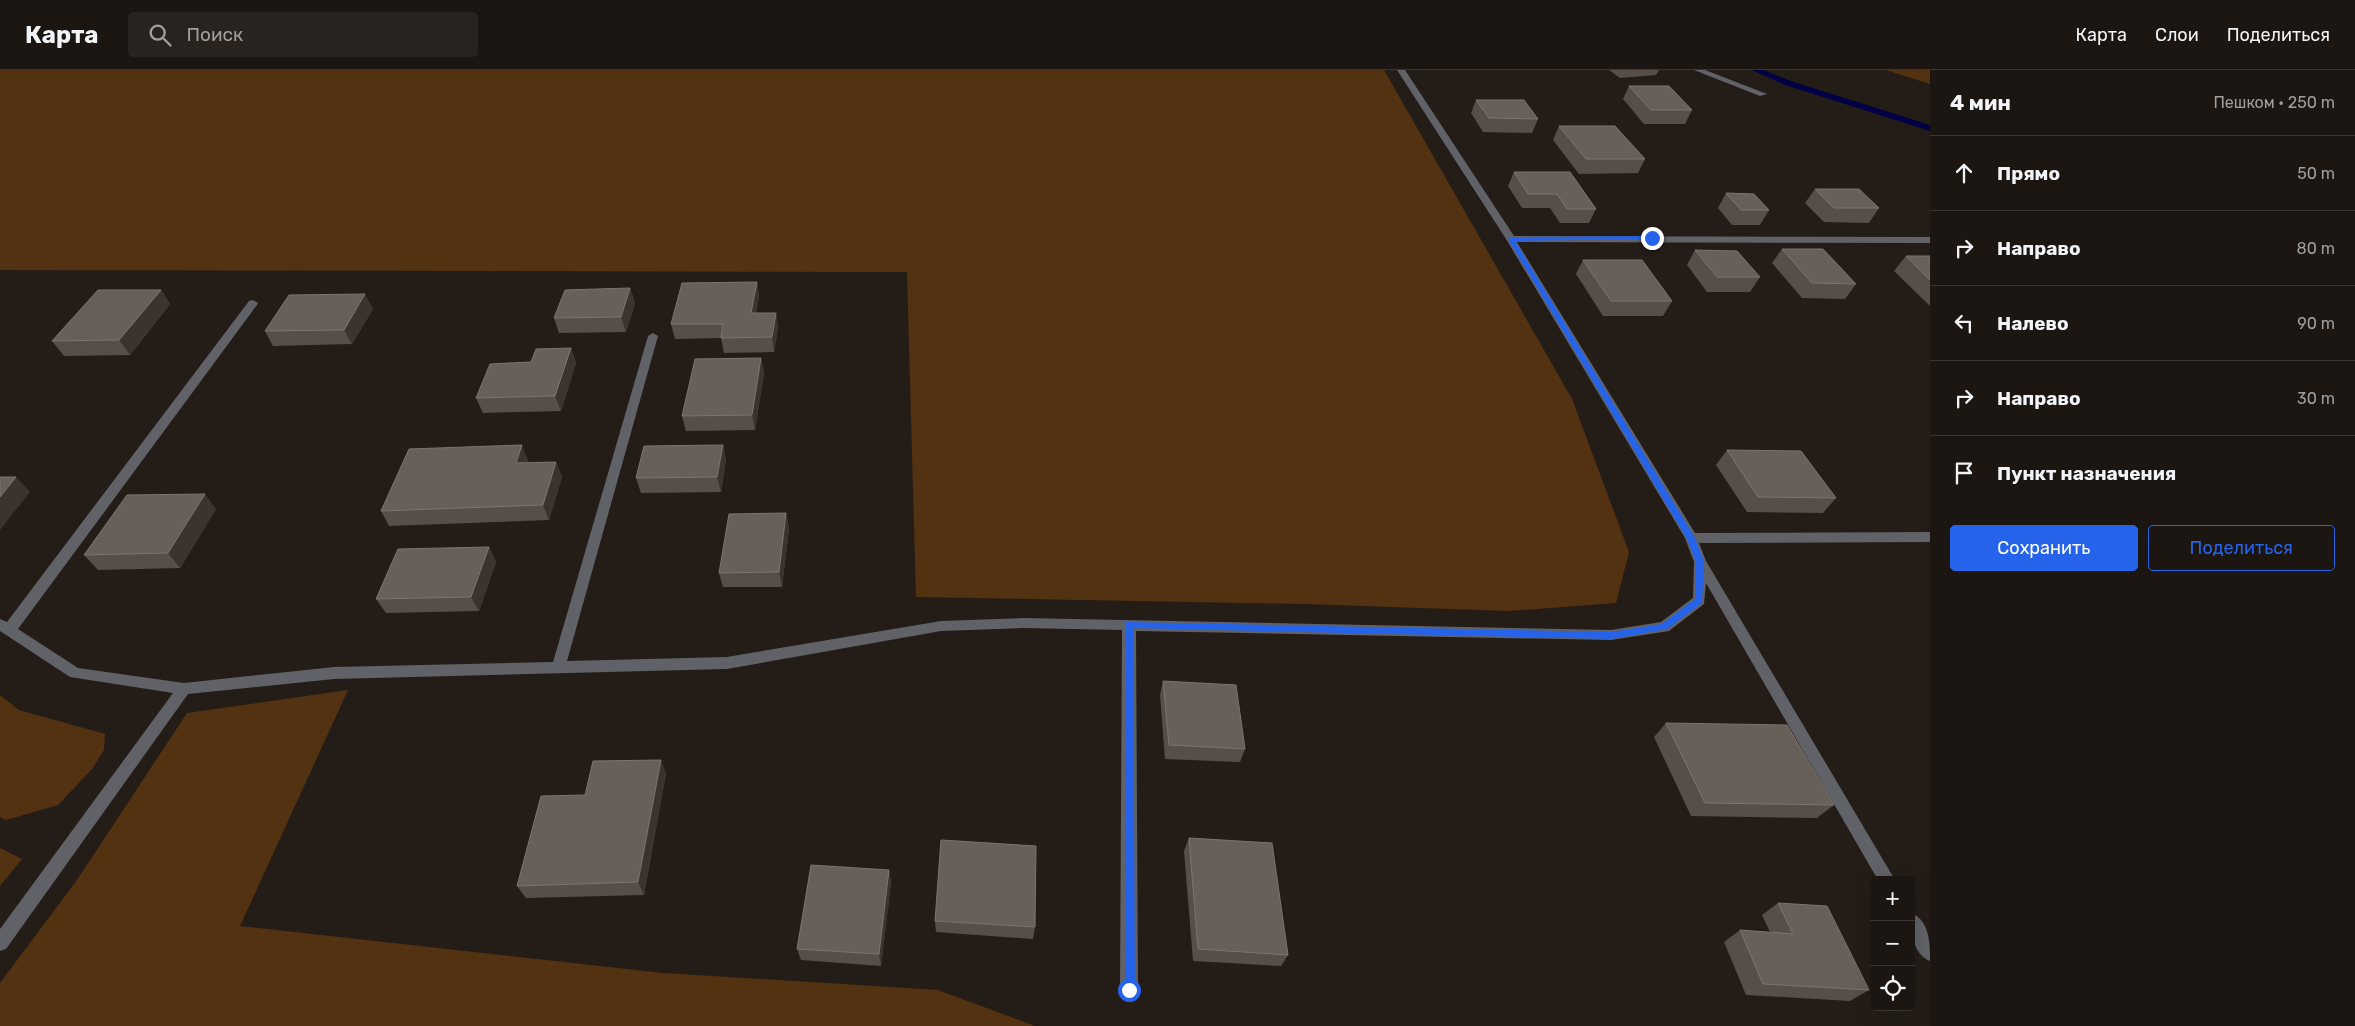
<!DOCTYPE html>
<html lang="ru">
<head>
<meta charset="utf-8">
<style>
  :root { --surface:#1b1611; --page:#28231f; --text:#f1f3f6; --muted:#a09f9f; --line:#393531; --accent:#2563eb }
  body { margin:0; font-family:Rubik,sans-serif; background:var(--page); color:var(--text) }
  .controls { position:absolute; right:15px; bottom:15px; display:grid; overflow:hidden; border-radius:5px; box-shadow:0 5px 20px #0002 }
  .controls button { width:45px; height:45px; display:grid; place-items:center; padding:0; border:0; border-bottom:1px solid var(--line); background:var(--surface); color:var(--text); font:25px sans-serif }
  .stop { position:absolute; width:15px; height:15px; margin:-11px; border:4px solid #2563eb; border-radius:50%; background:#fff }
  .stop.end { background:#2563eb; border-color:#fff; box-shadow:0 1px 5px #0008 }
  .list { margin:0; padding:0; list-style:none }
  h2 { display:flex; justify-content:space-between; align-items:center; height:65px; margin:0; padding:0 20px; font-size:21px }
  h2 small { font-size:16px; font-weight:400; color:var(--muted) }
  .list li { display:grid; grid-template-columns:32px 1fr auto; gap:15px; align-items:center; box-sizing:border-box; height:75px; padding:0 20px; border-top:1px solid var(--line) }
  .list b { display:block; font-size:19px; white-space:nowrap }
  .list em { font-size:16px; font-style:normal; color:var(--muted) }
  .actions { display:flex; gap:10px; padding:15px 20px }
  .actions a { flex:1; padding:11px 0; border:1px solid var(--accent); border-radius:5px; text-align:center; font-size:18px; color:var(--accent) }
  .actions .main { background:var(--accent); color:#fff }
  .icon { flex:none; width:28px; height:28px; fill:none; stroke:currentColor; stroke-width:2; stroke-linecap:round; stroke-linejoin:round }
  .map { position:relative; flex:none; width:1930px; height:956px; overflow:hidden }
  header { display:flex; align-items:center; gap:30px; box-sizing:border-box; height:70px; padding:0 25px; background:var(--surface); border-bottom:1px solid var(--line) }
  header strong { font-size:24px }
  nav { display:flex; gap:28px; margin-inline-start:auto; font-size:18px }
  .search { width:350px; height:45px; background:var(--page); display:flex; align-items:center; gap:12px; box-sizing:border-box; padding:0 18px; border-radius:5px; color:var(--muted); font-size:19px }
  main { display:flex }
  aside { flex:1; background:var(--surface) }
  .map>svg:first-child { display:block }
  .green { fill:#533211 }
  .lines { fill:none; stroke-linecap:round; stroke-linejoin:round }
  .stream { fill:#020045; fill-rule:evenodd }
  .minor { fill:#606267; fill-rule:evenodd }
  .wall { fill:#564e47 }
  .shaded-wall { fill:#3b332d }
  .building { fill:#675f58; stroke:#7c756f }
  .route { fill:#2563eb }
</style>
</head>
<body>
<header>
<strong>Карта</strong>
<div class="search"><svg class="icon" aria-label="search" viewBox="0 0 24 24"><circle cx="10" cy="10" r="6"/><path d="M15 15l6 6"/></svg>Поиск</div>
<nav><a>Карта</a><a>Слои</a><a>Поделиться</a></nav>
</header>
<main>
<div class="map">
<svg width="1930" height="956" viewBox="0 0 1930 956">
  <rect width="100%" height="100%" fill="#241d17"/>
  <g class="green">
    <polygon points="0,0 1384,0 1572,329 1629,482 1616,533 1509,541 1305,534 916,527 907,202 0,200"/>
    <polygon points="1886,0 1930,0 1930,14"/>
    <polygon points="348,620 240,856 663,903 938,920 1035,956 0,956 0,913 77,810 187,643"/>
    <polygon points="0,625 19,640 105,664 104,680 92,699 58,735 6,750 0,747"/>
    <polygon points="0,778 22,789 0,816"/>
  </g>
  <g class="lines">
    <polygon class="stream" points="1752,0 1763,0 1791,11 1930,55 1930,61 1785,15"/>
    <g class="minor">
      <polygon points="1397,0 1405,0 1514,166 1930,167 1930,173 1517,172 1695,463 1930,462 1930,472 1699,473 1706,491 1895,810 1878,810 1706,513 1704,534 1669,561 1611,570 1136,561 1138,920 1135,926 1129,929 1123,926 1120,920 1122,560 1024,558 941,561 727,599 334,609 188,624 6,879 0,881 0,859 173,623 70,607 0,561 0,549 7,552 249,231 253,230 258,233 257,235 18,559 78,598 184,613 334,597 553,592 648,266 653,263 658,266 567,591 727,587 941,551 1024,548 1611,560 1661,552 1693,528 1694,492 1685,468 1506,169"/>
      <polygon points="1694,0 1705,0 1767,24 1760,26"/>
      <path d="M1911 843C1930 850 1930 875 1930 891 1912 884 1911 860 1911 843Z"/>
    </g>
  </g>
  <g class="wall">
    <polygon points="1609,0 1659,0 1656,5 1620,8"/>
    <polygon points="1629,16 1692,40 1685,54 1644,54 1623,29"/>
    <polygon points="1476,30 1538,49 1532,63 1483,62 1471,43"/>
    <polygon points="1559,56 1645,89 1638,103 1579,104 1553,70"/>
    <polygon points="1514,102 1596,139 1589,153 1560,153 1550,138 1522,138 1508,116"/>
    <polygon points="1815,119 1879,138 1869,153 1824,152 1805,133"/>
    <polygon points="1726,123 1769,140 1760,155 1732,155 1718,138"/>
    <polygon points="1782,179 1856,214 1845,229 1802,228 1772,193"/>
    <polygon points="1695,180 1760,207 1750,222 1707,222 1687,195"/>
    <polygon points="1906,186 1930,186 1930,236 1894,201"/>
    <polygon points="1583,190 1672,231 1663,246 1603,246 1576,204"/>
    <polygon points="757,212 759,227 756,243 776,243 778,258 774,282 724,283 721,268 675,269 671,254"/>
    <polygon points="630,218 635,233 626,262 559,263 554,248"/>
    <polygon points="161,220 170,234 130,285 64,286 52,271"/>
    <polygon points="373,239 352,274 273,276 265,261"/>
    <polygon points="571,278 576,293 561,341 483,343 476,328 531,292"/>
    <polygon points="761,288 764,303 755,360 686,361 682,346"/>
    <polygon points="723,375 726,390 721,422 641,423 636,408"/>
    <polygon points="1727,380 1836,428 1823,443 1747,442 1716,395"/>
    <polygon points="528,390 527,393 556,392 562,407 549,450 389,456 381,441"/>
    <polygon points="216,439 180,498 98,500 84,485"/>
    <polygon points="786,443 789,458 782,517 723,517 719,503"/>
    <polygon points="489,477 496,492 479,541 386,543 376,529"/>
    <polygon points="1163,611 1245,679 1240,692 1165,689 1160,625"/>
    <polygon points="1666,653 1834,735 1817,748 1691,746 1654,667"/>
    <polygon points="666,703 644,825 526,828 517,816 585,725"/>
    <polygon points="1189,768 1288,885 1281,896 1193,891 1184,781"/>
    <polygon points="889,800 891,813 881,896 801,890 797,879"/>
    <polygon points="1778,833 1869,920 1850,931 1746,925 1724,872 1740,860 1770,862 1762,845"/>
    <polygon points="935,851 1035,857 1033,869 936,862"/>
  </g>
  <g class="shaded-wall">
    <polygon points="757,212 759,227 754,258 751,243"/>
    <polygon points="630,218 635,233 626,262 621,247"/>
    <polygon points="161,220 170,234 130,285 119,270"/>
    <polygon points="365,224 373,239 352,274 344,260"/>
    <polygon points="776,243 778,258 774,282 772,267"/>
    <polygon points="571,278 576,293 561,341 555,326"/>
    <polygon points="761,288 764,303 755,360 752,345"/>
    <polygon points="522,375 528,390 522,408 516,393"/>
    <polygon points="723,375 726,390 721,422 717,407"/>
    <polygon points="556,392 562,407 549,450 543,435"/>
    <polygon points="16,407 30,422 0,460 0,427"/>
    <polygon points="205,424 216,439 180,498 168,483"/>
    <polygon points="786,443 789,458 782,517 779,502"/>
    <polygon points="489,477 496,492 479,541 471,527"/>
    <polygon points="661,690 666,703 644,825 638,812"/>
    <polygon points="889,800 891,813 881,896 879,884"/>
  </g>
  <g class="building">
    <polygon points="1629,16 1669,16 1692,40 1651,40"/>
    <polygon points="1476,30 1524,30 1538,49 1489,48"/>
    <polygon points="1559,56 1615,56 1645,89 1586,89"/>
    <polygon points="1514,102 1570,102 1596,139 1567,139 1557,124 1528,124"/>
    <polygon points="1815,119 1859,119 1879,138 1834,138"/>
    <polygon points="1726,123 1754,124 1769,140 1741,140"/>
    <polygon points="1782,179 1823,179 1856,214 1812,213"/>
    <polygon points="1695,180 1737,181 1760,207 1717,207"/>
    <polygon points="1906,186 1930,186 1930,210"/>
    <polygon points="1583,190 1642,190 1672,231 1611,231"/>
    <polygon points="757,212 751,243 776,243 772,267 721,268 723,254 671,254 682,213"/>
    <polygon points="630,218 621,247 554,248 565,220"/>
    <polygon points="98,220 161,220 119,270 52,271"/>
    <polygon points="365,224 344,260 265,261 289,225"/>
    <polygon points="571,278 555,326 476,328 490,294 531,292 536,279"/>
    <polygon points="761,288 752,345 682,346 695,289"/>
    <polygon points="522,375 516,393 556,392 543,435 381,441 409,379"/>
    <polygon points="723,375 717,407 636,408 644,376"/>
    <polygon points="1727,380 1801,381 1836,428 1758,427"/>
    <polygon points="0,407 16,407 0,427"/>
    <polygon points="205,424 168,483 84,485 127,425"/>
    <polygon points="786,443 779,502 719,503 729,444"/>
    <polygon points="489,477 471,527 376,529 398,479"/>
    <polygon points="1163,611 1236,615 1245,679 1169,675"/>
    <polygon points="1666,653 1787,655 1834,735 1705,733"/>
    <polygon points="661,690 638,812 517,816 541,726 585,725 593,691"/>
    <polygon points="1189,768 1272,773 1288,885 1198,879"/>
    <polygon points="941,770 1036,776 1035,857 935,851"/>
    <polygon points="811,795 889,800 879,884 797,879"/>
    <polygon points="1778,833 1827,836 1869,920 1763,914 1740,860 1793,864"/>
  </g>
  <polygon class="route" points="1652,166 1654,169 1515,171 1695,468 1704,492 1702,533 1667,559 1611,569 1133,558 1135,920 1133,924 1125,924 1126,552 1611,562 1662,554 1695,529 1696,492 1687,469 1508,169 1511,167"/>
</svg>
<div class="controls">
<button>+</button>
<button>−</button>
<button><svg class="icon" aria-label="locate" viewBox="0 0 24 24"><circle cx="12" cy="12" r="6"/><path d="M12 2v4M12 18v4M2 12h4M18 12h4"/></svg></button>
</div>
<div class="stop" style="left:1129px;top:920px"></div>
<div class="stop end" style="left:1652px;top:168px"></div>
</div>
<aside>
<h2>4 мин<small>Пешком · 250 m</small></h2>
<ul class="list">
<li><svg class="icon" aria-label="ahead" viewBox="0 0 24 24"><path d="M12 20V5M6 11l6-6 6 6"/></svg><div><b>Прямо</b></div><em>50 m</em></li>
<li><svg class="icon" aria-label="right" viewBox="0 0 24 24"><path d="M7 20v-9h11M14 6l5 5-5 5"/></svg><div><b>Направо</b></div><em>80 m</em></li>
<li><svg class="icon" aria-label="left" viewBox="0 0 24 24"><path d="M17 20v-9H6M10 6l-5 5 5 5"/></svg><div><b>Налево</b></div><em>90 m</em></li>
<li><svg class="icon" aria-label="right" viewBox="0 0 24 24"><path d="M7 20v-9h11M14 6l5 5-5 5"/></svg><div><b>Направо</b></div><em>30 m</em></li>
<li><svg class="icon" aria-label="arrive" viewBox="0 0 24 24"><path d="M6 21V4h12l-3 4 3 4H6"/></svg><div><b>Пункт назначения</b></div></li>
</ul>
<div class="actions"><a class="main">Сохранить</a><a>Поделиться</a></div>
</aside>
</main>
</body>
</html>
